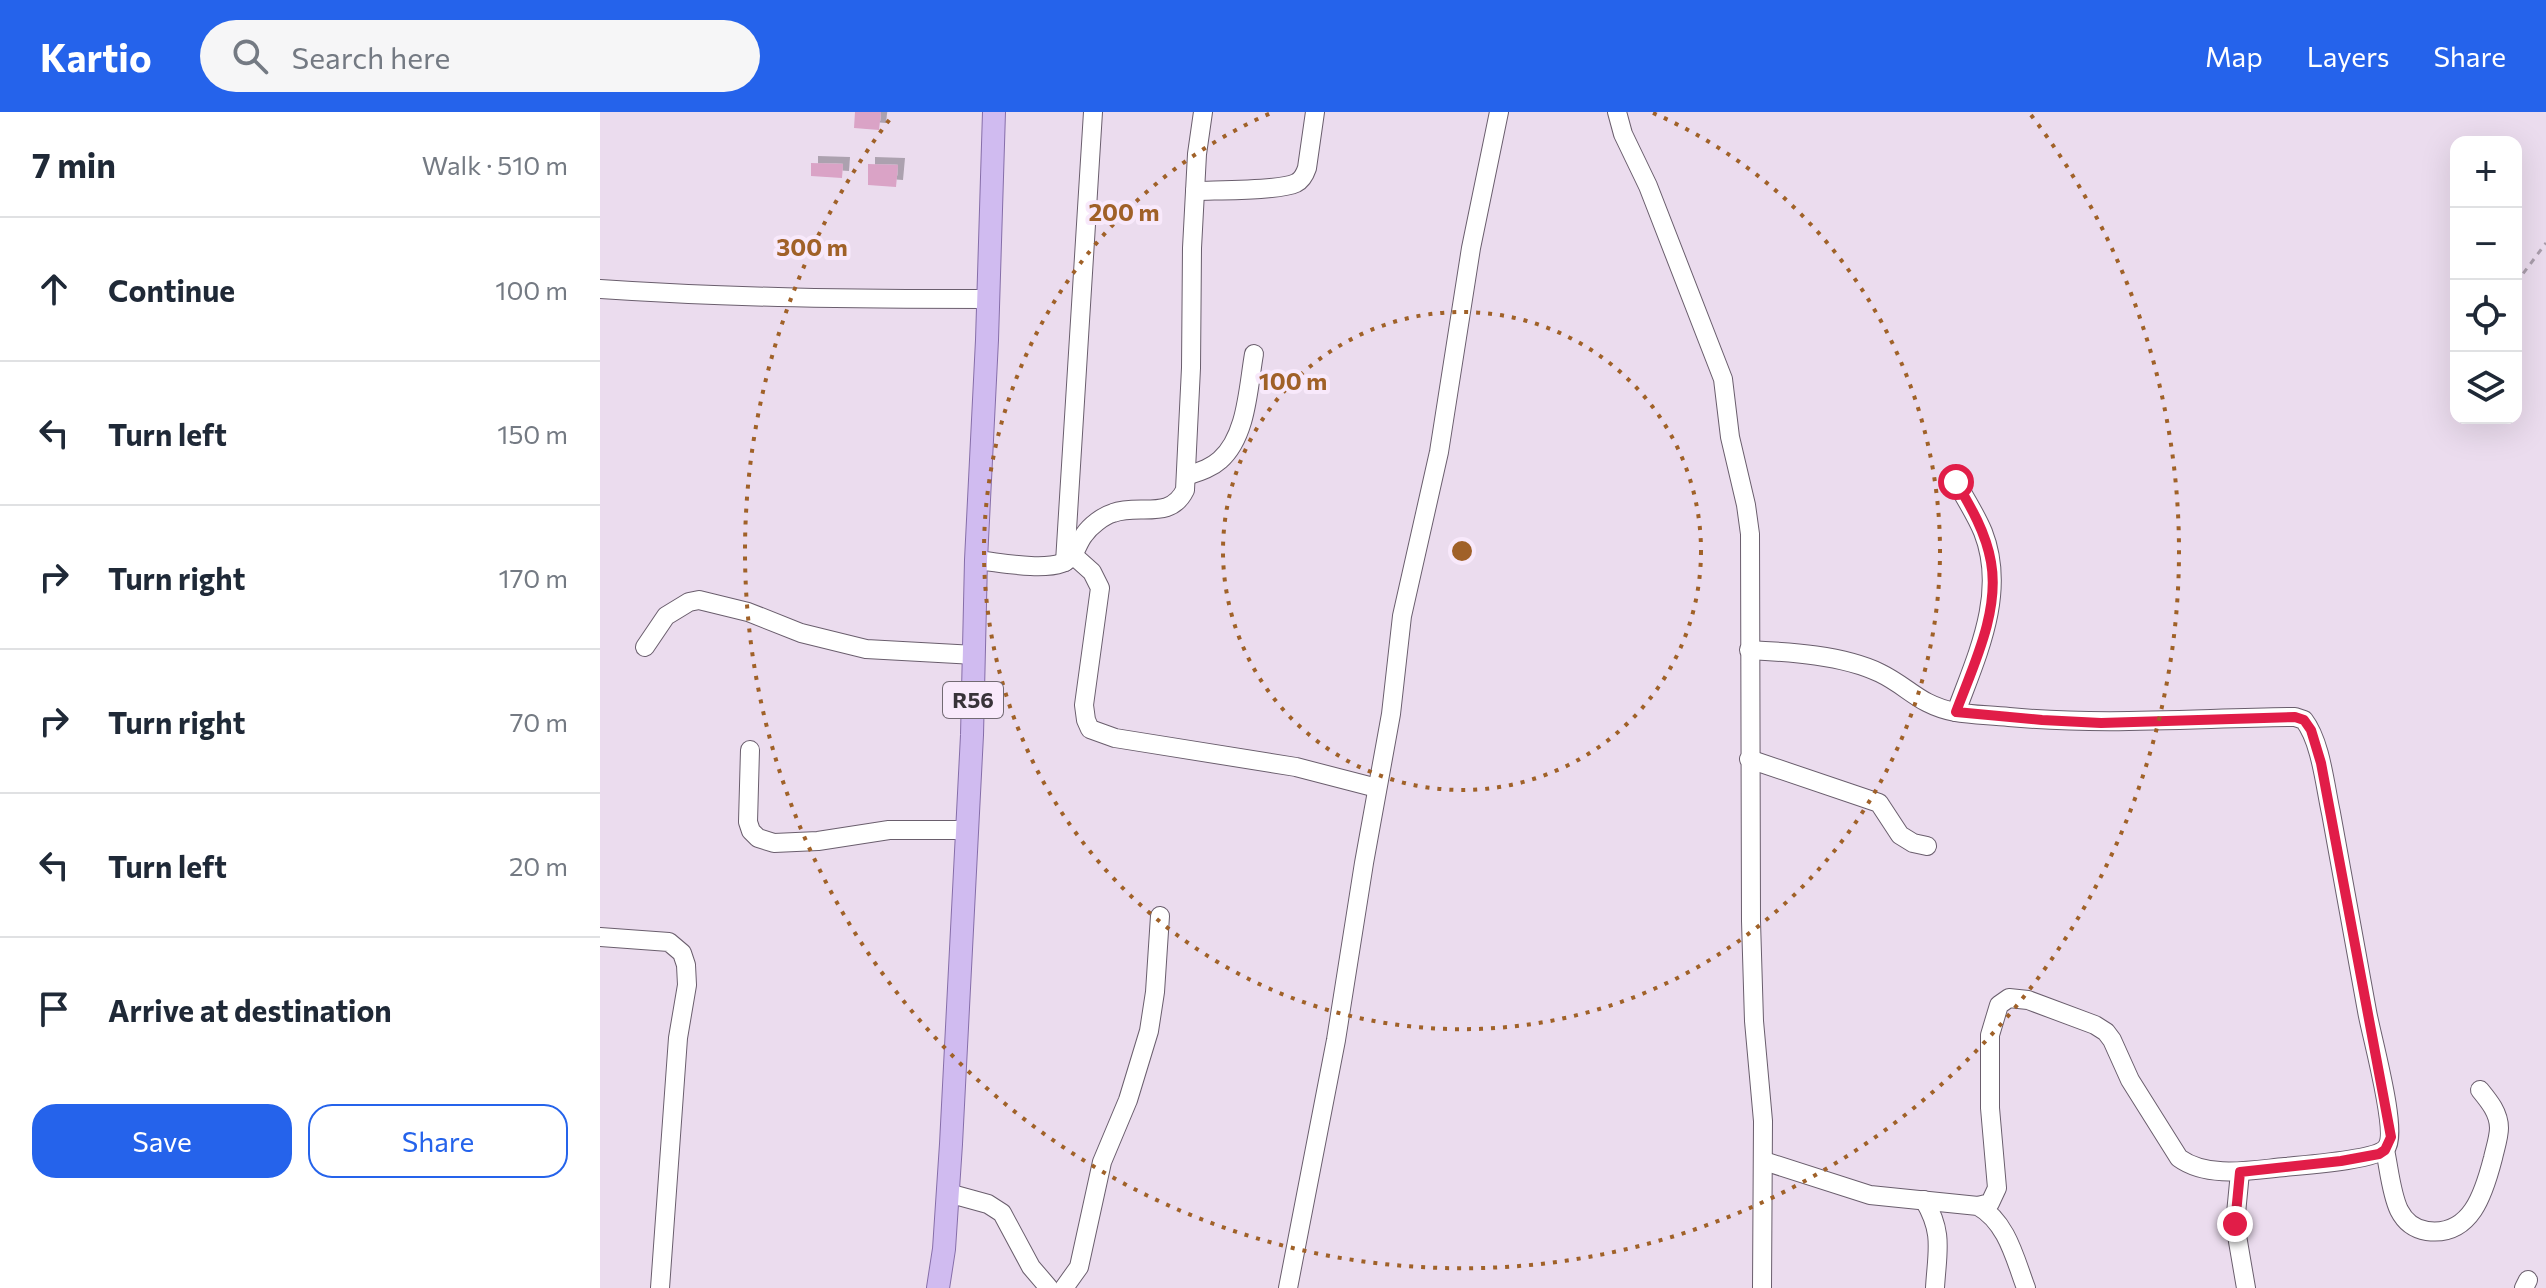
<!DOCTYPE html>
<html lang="en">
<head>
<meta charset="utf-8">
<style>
  :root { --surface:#fff; --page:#f6f6f7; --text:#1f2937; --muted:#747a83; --line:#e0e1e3; --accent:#2563eb }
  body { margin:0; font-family:Commissioner,sans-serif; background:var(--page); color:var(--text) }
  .controls { position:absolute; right:24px; top:24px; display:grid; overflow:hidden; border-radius:16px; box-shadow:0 8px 32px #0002 }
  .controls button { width:72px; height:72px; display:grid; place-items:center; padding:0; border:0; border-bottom:2px solid var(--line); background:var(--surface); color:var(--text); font:40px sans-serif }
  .stop { position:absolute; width:24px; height:24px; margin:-18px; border:6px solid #e11d48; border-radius:50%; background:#fff }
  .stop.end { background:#e11d48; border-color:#fff; box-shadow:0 2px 8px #0008 }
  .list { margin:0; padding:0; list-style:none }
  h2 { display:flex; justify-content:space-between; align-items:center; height:104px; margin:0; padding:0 32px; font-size:34px }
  h2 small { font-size:26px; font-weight:400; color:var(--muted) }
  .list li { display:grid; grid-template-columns:52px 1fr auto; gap:24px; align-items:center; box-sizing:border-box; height:144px; padding:0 32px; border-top:2px solid var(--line) }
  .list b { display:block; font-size:30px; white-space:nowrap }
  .list em { font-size:26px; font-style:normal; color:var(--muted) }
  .actions { display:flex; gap:16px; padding:24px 32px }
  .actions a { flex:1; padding:18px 0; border:2px solid var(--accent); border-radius:24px; text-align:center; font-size:28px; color:var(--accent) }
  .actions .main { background:var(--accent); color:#fff }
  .icon { flex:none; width:44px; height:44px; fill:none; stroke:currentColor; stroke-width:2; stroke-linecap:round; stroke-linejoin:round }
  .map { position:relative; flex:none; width:1946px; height:1176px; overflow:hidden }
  header { display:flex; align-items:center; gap:48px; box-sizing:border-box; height:112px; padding:0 40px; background:var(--accent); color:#fff }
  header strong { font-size:38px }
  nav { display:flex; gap:44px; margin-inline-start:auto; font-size:28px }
  .search { width:560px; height:72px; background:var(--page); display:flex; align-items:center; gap:20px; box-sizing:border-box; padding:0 28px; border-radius:44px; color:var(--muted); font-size:30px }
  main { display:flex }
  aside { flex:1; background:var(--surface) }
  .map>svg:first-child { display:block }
  .building { fill:#daa3c6; filter:url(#shadow) }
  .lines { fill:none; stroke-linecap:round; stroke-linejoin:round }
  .minor-casing { stroke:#6a5e6d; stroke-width:20 }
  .major-casing { stroke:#866ea9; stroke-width:24 }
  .path { stroke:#a99dab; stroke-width:3; stroke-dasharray:6 6; stroke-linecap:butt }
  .minor { stroke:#fff; stroke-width:18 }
  .major { stroke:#d0bbf0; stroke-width:22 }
  .route { stroke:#e11d48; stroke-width:10 }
  .ring { fill:none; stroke:#a06128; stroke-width:4; stroke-dasharray:4 8 }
  .labels { text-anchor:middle; stroke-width:8; stroke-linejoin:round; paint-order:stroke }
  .shield { fill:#f8e9fb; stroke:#726a73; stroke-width:2 }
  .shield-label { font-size:22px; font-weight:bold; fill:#383339 }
  .centre { fill:#a06128; stroke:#f8e9fb; stroke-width:4 }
  .ring-label { font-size:24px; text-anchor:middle; font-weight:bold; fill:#a06128; stroke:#f8e9fb; stroke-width:8; stroke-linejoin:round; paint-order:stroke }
</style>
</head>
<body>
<header>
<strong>Kartio</strong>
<div class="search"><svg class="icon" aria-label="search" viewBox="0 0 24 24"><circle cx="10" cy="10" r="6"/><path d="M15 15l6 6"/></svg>Search here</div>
<nav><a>Map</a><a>Layers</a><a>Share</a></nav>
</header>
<main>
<aside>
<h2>7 min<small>Walk · 510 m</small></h2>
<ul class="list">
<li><svg class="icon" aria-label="ahead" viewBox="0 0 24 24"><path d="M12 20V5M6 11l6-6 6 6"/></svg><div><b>Continue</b></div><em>100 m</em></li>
<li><svg class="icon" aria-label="left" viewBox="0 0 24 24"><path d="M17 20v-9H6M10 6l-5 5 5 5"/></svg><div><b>Turn left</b></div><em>150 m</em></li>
<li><svg class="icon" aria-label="right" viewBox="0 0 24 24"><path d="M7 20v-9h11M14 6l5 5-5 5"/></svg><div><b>Turn right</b></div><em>170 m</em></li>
<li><svg class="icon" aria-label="right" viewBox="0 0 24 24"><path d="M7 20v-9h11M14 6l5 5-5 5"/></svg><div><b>Turn right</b></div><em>70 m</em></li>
<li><svg class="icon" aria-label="left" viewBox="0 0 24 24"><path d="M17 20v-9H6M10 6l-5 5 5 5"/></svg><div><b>Turn left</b></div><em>20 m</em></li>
<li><svg class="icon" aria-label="arrive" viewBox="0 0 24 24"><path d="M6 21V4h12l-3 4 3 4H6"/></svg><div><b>Arrive at destination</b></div></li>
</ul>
<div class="actions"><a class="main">Save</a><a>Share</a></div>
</aside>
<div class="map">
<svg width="1946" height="1176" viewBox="0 0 1946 1176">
  <defs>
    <filter id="shadow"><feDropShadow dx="7" dy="-7" stdDeviation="0" flood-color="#0004"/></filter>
  </defs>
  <rect width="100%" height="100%" fill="#ebdcee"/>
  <g class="building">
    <polygon points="255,0 281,0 279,18 254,16"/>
    <polygon points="211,51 243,52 242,66 211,64"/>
    <polygon points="268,52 298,53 296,75 268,73"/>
  </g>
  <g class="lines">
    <defs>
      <g id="minor">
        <polyline points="1017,0 1023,22 1048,74 1123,267 1130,325 1146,393 1150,422 1151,809 1154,909 1163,1009 1162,1176"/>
        <path d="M595 79C617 78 679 79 696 71 702 68 705 62 707 56L715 0"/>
        <path d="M0 177C130 186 259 187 389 187"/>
        <path d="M586 364C598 360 610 357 620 348 647 324 648 276 654 242"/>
        <polyline points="473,443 492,460 500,476 484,593 486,608 490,617 515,626 696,655 777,676"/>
        <path d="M376 448C399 450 440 459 462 451 476 446 476 433 484 423 490 414 503 404 513 401 539 391 570 409 585 378L591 256 592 136 597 42 603 0"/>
        <polyline points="465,450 493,0"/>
        <polyline points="45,535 66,504 89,490 99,488 148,500 201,521 266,537 375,543"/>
        <path d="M1149 538C1189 540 1243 543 1280 561 1309 575 1319 593 1355 600 1372 603 1391 603 1409 605 1504 614 1599 606 1695 605L1704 608C1721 630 1725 674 1731 701 1743 767 1755 833 1767 899 1771 923 1799 1021 1786 1036 1776 1048 1704 1053 1685 1055 1652 1058 1608 1067 1579 1046L1530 968 1512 928 1506 920 1495 913 1428 888 1409 886 1399 893 1390 923V996L1397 1076 1390 1091 1378 1094"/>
        <path d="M1356 600C1377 543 1407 481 1383 420 1376 403 1365 386 1356 370"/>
        <polyline points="150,638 148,710 151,719 158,726 174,731 218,729 289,718 366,718"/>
        <polyline points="1149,647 1279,691 1300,723 1313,731 1327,734"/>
        <polyline points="0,825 69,830 82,841 86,853 87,873 78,926 60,1176"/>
        <path d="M1785 1038C1789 1056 1791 1081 1799 1098 1805 1110 1814 1117 1827 1119 1871 1125 1884 1081 1893 1046 1895 1037 1899 1025 1899 1016 1899 1001 1889 989 1880 978"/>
        <path d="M1164 1049 1270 1083 1378 1094C1407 1110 1415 1147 1426 1176"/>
        <polyline points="1640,1060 1635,1112 1646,1176"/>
        <polyline points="348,1081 388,1092 402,1101 431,1155 449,1176"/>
        <path d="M1324 1088C1344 1121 1337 1140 1335 1176"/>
        <polyline points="464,1176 479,1155 502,1050 528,988 549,919 555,880 560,804"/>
        <polyline points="688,1176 736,928 764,751 791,602 802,504 839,340 871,136 899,0"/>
        <polyline points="1924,1176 1928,1168"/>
      </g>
      <polyline id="major" points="338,1176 344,1137 351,1032 372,623 376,448 387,228 394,0"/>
    </defs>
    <use href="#minor" class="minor-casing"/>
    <use href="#major" class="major-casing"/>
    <polyline class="path" points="1916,171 1946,131"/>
    <use href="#minor" class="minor"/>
    <use href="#major" class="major"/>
  </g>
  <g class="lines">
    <path class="route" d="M1356 370C1371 395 1386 421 1391 450 1400 500 1373 554 1356 600L1442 608 1501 611 1695 605 1704 608 1711 618 1721 651 1791 1025 1785 1038 1779 1042 1741 1049 1640 1060 1635 1112"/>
  </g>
  <g class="ring">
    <circle cx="862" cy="439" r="239"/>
    <path d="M1053 1A478 478 0 1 1 671 1"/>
    <path d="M1431 3A717 717 0 1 1 293 3"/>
  </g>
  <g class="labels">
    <rect class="shield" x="343" y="570" width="60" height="36" rx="6"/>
    <g class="shield-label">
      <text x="373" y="596">R56</text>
    </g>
  </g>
  <circle cx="862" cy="439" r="12" class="centre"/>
  <g class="ring-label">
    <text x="524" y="109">200 m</text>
    <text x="212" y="144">300 m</text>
    <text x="693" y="278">100 m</text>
  </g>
</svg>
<div class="controls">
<button>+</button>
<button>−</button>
<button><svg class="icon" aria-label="locate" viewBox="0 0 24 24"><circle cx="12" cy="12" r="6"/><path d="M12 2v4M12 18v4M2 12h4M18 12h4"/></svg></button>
<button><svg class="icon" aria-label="layers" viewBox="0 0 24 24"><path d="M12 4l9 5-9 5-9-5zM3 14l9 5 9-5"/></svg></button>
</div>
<div class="stop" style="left:1356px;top:370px"></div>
<div class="stop end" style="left:1635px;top:1112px"></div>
</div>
</main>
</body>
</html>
